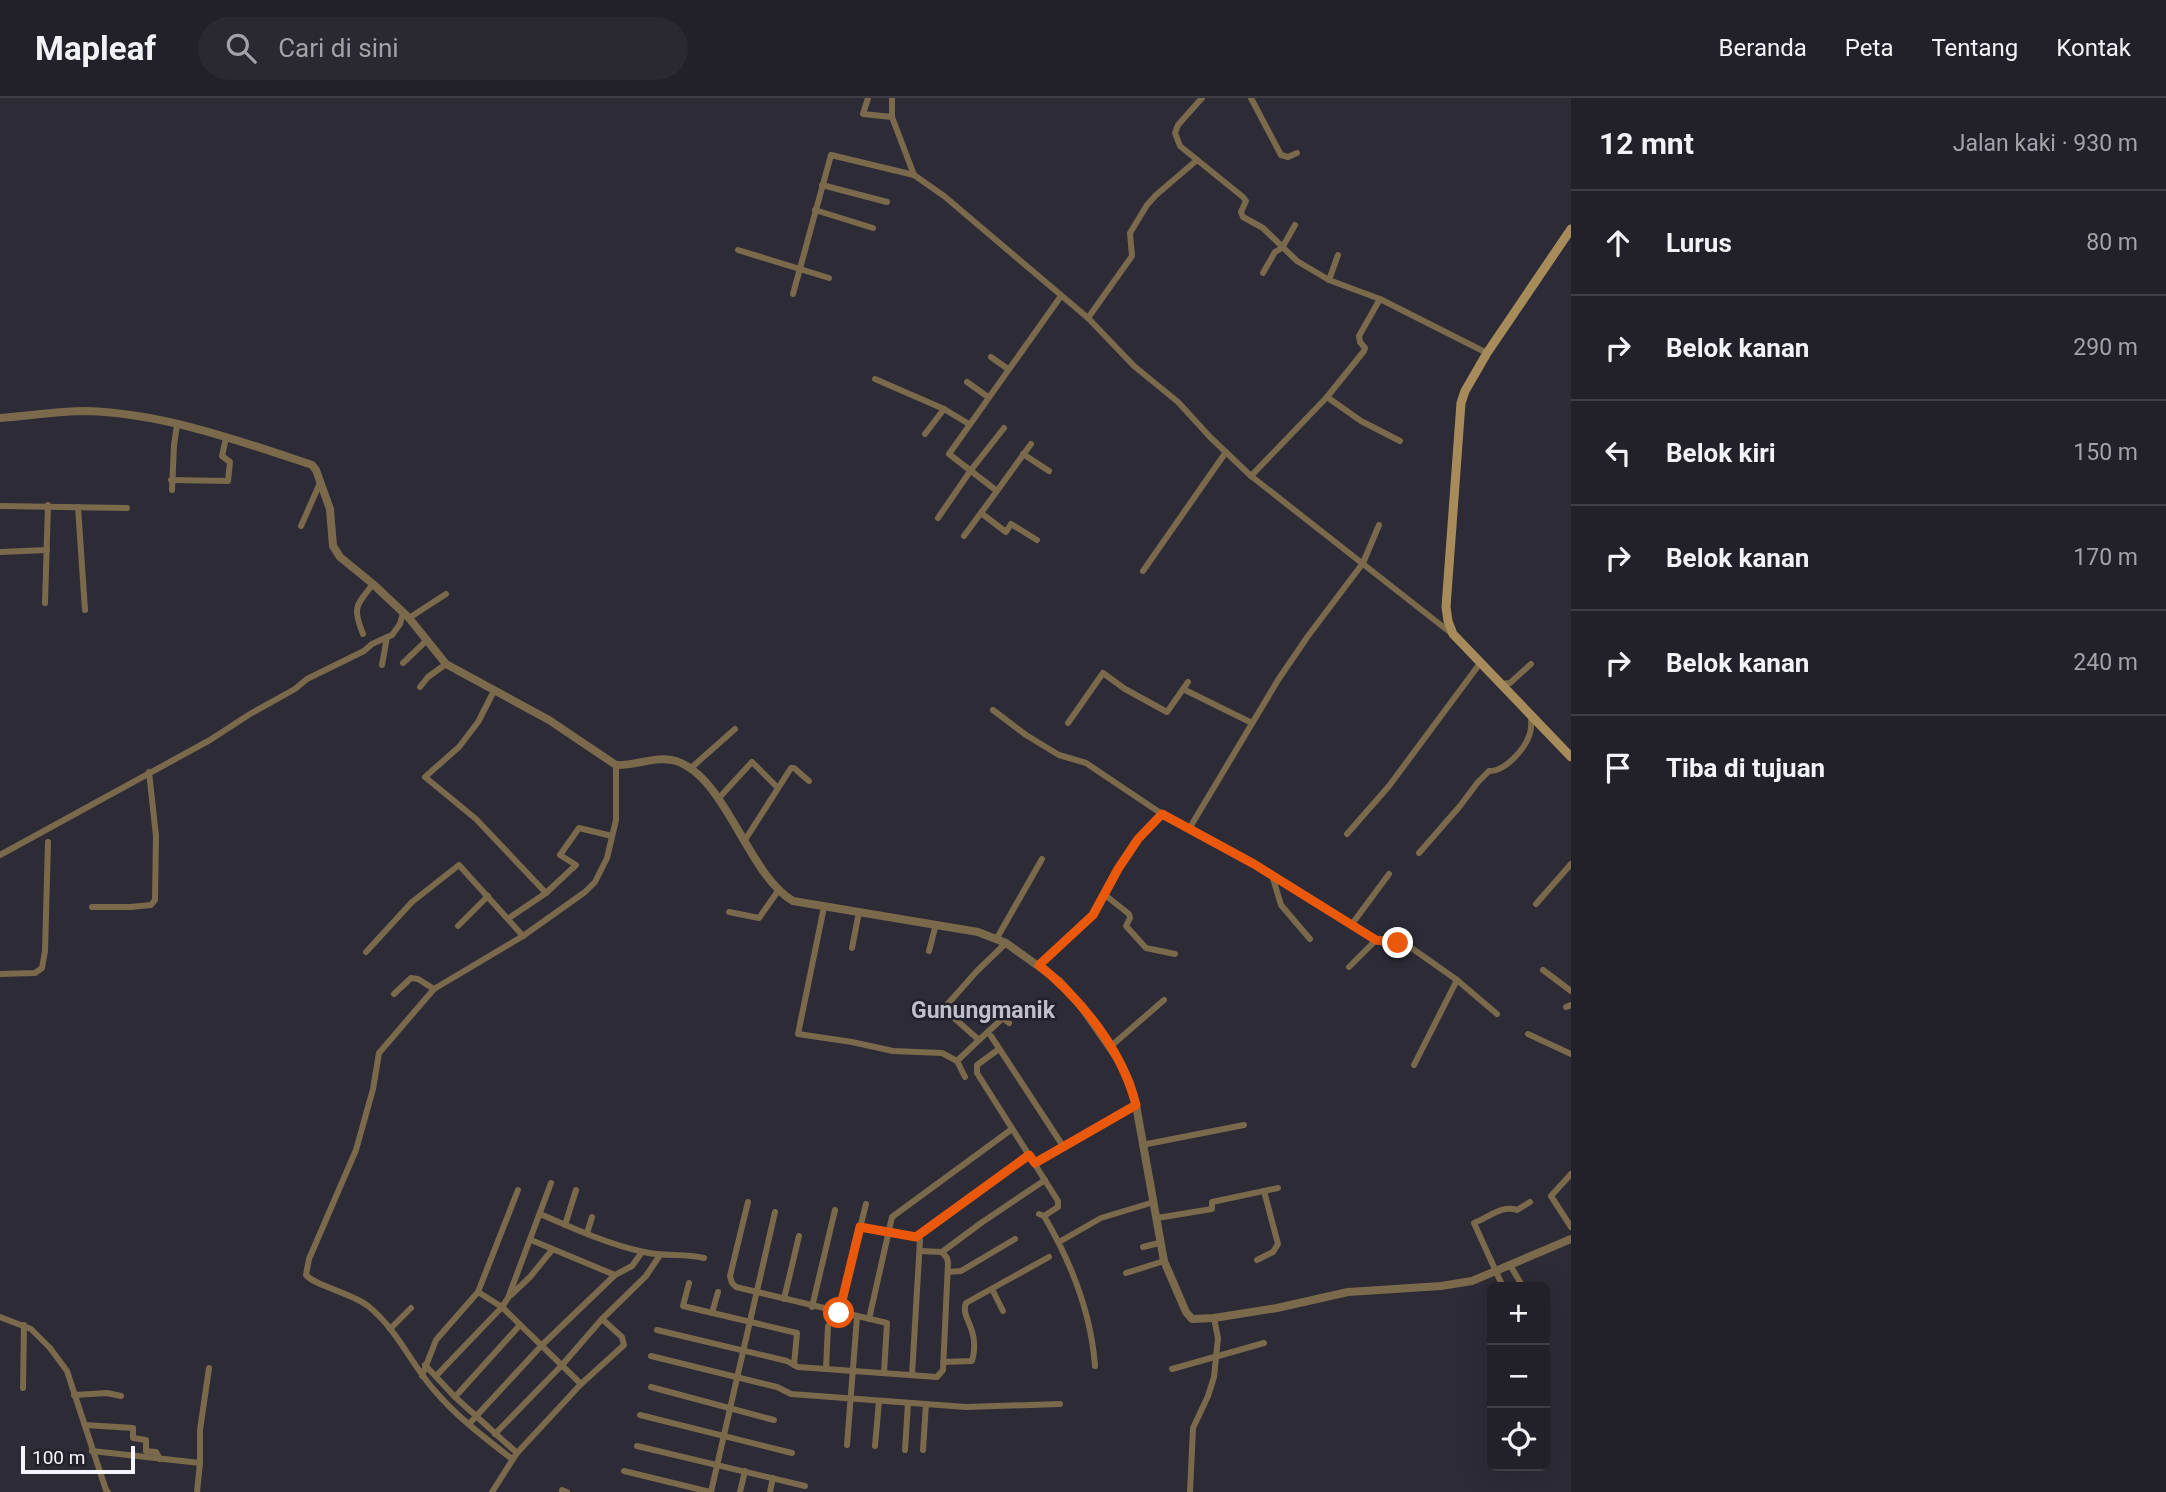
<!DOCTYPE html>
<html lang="id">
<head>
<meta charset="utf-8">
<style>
  :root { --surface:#222028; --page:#2a2830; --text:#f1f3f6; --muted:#a2a3a8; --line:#3f3e45 }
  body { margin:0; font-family:Roboto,sans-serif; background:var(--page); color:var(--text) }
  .controls { position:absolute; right:21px; bottom:21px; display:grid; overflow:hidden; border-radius:10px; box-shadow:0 7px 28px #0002 }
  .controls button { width:63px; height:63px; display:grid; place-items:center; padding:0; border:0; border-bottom:2px solid var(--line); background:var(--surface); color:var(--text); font:35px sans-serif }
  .scale { position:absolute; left:21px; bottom:18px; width:114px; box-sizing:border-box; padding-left:7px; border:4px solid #f4f4fb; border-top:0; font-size:19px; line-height:24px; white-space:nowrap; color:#f4f4fb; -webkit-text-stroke:5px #23222c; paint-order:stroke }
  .stop { position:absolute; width:21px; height:21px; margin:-16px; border:5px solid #ea580c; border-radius:50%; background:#fff }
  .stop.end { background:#ea580c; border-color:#fff; box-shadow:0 2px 7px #0008 }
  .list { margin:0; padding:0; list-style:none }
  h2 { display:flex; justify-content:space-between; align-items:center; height:91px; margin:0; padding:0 28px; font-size:30px }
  h2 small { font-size:23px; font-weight:400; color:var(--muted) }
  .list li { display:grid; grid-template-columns:46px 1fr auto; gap:21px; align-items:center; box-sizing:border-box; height:105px; padding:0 28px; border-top:2px solid var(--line) }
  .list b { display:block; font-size:26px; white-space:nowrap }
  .list em { font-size:23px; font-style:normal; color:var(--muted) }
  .icon { flex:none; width:38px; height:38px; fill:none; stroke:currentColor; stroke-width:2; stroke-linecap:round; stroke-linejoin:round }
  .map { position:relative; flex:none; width:1571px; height:1394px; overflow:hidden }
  header { display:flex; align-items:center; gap:42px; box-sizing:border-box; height:98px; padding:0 35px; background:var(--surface); border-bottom:2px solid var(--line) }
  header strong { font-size:33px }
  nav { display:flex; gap:38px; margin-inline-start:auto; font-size:24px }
  .search { width:490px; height:63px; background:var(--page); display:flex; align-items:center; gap:18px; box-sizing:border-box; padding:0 24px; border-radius:38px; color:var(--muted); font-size:26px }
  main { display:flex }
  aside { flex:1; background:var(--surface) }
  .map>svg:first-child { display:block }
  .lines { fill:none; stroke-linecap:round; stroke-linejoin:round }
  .minor { stroke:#7b694b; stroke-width:6 }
  .tertiary { stroke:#7b694b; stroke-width:8 }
  .secondary { stroke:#a88b5a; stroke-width:9 }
  .route { stroke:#ea580c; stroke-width:9 }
  .labels { text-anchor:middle; stroke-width:5; stroke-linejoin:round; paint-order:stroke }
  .quarter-label { font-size:23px; font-weight:bold; fill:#bfbecb; stroke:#23222c }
</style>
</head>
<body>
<header>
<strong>Mapleaf</strong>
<div class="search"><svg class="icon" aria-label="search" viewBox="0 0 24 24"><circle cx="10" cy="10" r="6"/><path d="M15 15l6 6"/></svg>Cari di sini</div>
<nav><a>Beranda</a><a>Peta</a><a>Tentang</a><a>Kontak</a></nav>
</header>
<main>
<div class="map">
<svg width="1571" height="1394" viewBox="0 0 1571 1394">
  <rect width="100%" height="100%" fill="#2d2b36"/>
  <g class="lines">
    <g class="minor">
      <polyline points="868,0 863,16 892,19"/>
      <polyline points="892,0 892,19 914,77 944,98 1088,220 1134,268 1178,304 1210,339 1251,378 1451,535"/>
      <polyline points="1202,0 1178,27 1175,35 1180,48 1243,99 1246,103 1241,114 1243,119 1263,130 1297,163 1329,182 1380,201 1487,255"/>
      <polyline points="1251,0 1281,57 1288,59 1297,55"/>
      <polyline points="822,87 887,104"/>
      <polyline points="815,112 873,130"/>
      <polyline points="738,152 829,180"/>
      <polyline points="1263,175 1275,154 1282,150 1295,127"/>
      <polyline points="1329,182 1338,157"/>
      <polyline points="793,196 831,57 914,77"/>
      <polyline points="1088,220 1132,158 1130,135 1147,107 1156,97 1197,62"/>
      <polyline points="991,259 1008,271"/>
      <polyline points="875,281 944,311 969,326"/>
      <polyline points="967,284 988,299"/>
      <polyline points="1327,299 1361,323 1400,343"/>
      <polyline points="925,336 944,311"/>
      <polyline points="1031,346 997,393 949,356 1061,198"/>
      <polyline points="1023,356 1049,373"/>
      <polyline points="1251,378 1327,299 1364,253 1365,250 1360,244 1359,238 1380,201"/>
      <polyline points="171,382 228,383 230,364 222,358 226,340"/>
      <polyline points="172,392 174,347 177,327"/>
      <polyline points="0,408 127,410"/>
      <polyline points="78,409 85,512"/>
      <polyline points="981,415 1006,434 1011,426 1037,442"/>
      <polyline points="938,420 971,372 1004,330"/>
      <polyline points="301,428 320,385"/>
      <polyline points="964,438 997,393"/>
      <polyline points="0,454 47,452"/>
      <polyline points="1143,473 1226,354"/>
      <polyline points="45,505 48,407"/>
      <polyline points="409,520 446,496"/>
      <path d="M363 536C352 509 356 508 373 486"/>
      <polyline points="403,565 427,542"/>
      <polyline points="382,567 387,539"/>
      <polyline points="1501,586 1510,585 1531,566"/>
      <polyline points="420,589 428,579 446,566"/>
      <polyline points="1183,591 1252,625"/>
      <polyline points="494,593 478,624 459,649 425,679 476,721 546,795"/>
      <polyline points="993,612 1026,637 1059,657 1086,665 1162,716"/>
      <polyline points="1068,625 1103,575 1125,591 1167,614 1188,584"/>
      <polyline points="691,670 735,631"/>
      <polyline points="718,701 752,664 777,689"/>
      <polyline points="1189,731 1254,766 1352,826 1389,776"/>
      <polyline points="1347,736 1389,688 1481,564"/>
      <polyline points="745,742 791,670 794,670 809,683"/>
      <path d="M1419 755 1460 708 1478 684 1489 673C1505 674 1526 650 1530 635 1532 629 1531 623 1531 617"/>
      <polyline points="0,757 210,642 250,616 295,591 307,581 364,553 372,546 392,537 400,526 403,515"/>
      <polyline points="1272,777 1281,807 1310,841"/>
      <polyline points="1105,797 1129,816 1130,820 1126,828 1146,850 1175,856"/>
      <polyline points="1536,806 1571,766"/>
      <polyline points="92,809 131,809 151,807 155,802 156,738 149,674"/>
      <polyline points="824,809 798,936 852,944 893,953 942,955 957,963 965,979"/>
      <polyline points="729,814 759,820 778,793"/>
      <polyline points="509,820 546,795 576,767 560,757 579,730 612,738"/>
      <polyline points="1352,826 1376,842 1398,845 1413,851 1457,882 1497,916"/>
      <polyline points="458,828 488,798"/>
      <polyline points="997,840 1042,761"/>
      <polyline points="1006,845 977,873 945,909 946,913 979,942 1003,920 1009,925"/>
      <polyline points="852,850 859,814"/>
      <polyline points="929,853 936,826"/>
      <polyline points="366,854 412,804 459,767 523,838"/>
      <polyline points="1039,867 1093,817 1118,771 1138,741 1162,716 1189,731 1278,582 1308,538 1363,465 1379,427"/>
      <polyline points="1349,869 1376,842"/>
      <polyline points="1543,872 1571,893"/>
      <polyline points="0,876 35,875 42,870 45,853 48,744"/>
      <polyline points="394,896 411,880 418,881 434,891"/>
      <polyline points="1566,909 1571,907"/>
      <polyline points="1528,936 1571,956"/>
      <polyline points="991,938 1063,1048"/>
      <polyline points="1110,949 1164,902"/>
      <polyline points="999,951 977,967 977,975 1058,1103 1058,1109 1044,1118 1039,1116"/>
      <polyline points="957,963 979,942"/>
      <polyline points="1414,967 1457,882"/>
      <polyline points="1142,1047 1244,1027"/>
      <polyline points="1035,1065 1136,1007"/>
      <polyline points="1571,1076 1551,1098 1571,1129"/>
      <polyline points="748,1104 730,1178 732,1185 736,1189 887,1225 884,1275"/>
      <path d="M540 1116C572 1130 610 1147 644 1154 664 1159 684 1155 704 1160"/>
      <path d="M1044 1118C1071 1164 1091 1214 1095 1268"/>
      <polyline points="1157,1120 1212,1111 1212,1104 1278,1090"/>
      <polyline points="565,1127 576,1092"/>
      <polyline points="860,1128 913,1138 920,1142 912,1277"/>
      <polyline points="587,1135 592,1119"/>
      <polyline points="916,1139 1029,1057"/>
      <polyline points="531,1142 615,1177"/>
      <polyline points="1059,1144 1101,1120 1154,1104"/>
      <polyline points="1143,1149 1159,1145"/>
      <polyline points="942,1154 981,1125 1045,1082"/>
      <polyline points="1257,1162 1273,1154 1278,1146 1264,1093"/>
      <polyline points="1510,1167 1523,1189"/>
      <polyline points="948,1174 961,1173 1015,1141"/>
      <polyline points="1126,1175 1164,1163"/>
      <polyline points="689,1185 683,1208 797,1235 794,1267 798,1269 937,1279 943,1272 948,1165 947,1160 942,1154 920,1153"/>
      <path d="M1503 1189 1474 1125C1490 1119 1501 1107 1517 1112L1530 1104"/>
      <polyline points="992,1191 1003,1213"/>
      <polyline points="478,1194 518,1092"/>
      <polyline points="511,1197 530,1179 552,1152"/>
      <polyline points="784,1201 799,1138"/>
      <polyline points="812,1209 835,1112"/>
      <polyline points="712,1215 718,1194"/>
      <polyline points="839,1215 866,1106"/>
      <polyline points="0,1219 31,1231 50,1250 67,1273 106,1392 108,1394"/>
      <polyline points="869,1221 892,1119 1012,1031"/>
      <polyline points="390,1231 411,1210"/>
      <polyline points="657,1232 787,1263 794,1267"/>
      <polyline points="651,1258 777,1289 791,1296 966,1309 1060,1306"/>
      <path d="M943 1264 972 1263C975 1253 975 1243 972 1233 969 1223 962 1214 966 1205L1049 1159"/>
      <polyline points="425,1267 455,1299 517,1355"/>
      <polyline points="826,1271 828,1228"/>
      <polyline points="1172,1271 1264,1245"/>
      <polyline points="422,1278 436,1242 478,1194 502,1209 581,1286 517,1355 492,1394"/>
      <polyline points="436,1278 502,1209 508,1200 551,1085"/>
      <polyline points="581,1286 624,1247 622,1239 602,1221"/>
      <polyline points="651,1289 774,1322"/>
      <polyline points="23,1290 24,1227"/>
      <polyline points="74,1297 107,1295 121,1298"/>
      <polyline points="455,1299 520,1227"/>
      <polyline points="640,1317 792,1355"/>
      <polyline points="469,1326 542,1247 615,1177 632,1168 642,1154"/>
      <polyline points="85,1327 133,1330 133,1340 146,1342 146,1353 156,1354 160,1361"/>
      <polyline points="495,1336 563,1266 602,1221 646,1178 660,1157"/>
      <polyline points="847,1347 857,1219"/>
      <polyline points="637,1348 805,1388"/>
      <polyline points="875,1348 879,1303"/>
      <polyline points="905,1352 908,1305"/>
      <polyline points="923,1352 926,1306"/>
      <polyline points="92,1353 200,1365 197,1394"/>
      <path d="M512 1361C485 1340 457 1319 435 1293 411 1266 397 1231 368 1208 352 1195 315 1188 306 1177L309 1161 356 1052 373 991 379 955 434 891 523 838 585 794 595 784 607 760 616 722V667"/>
      <polyline points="200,1365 200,1332 209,1270"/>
      <polyline points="624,1373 710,1394"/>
      <polyline points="562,1392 567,1394"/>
      <polyline points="711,1394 775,1114"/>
      <polyline points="740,1394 745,1373"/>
      <polyline points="770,1394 773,1380"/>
      <polyline points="1190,1394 1193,1330 1208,1298 1214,1279 1218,1240 1214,1220"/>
    </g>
    <path class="tertiary" d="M0 320C28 318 58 313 86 313 163 315 240 343 312 367L316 372 330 411 333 448 340 459 373 486 409 520 446 566 549 622 616 667C636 668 657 657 676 663 726 679 748 777 793 803L978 834 1006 845 1059 883 1081 908 1120 964 1130 985 1136 1007 1164 1163 1186 1214 1192 1221 1214 1220 1277 1210 1348 1194 1441 1188 1472 1183 1571 1141"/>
    <polyline class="secondary" points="1571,131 1487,255 1465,293 1461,305 1446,509 1448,523 1453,536 1571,659"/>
  </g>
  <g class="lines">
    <path class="route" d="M839 1215 860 1129 916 1139 1029 1057 1035 1065 1136 1007C1122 952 1082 902 1039 867L1093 817 1118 771 1138 741 1162 716 1254 766 1376 842 1398 845"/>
  </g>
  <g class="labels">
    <g class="quarter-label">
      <text x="983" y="920">Gunungmanik</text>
    </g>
  </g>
</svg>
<div class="controls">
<button>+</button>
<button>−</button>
<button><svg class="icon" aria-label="locate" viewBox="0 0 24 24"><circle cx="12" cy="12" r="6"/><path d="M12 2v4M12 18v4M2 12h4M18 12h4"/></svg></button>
</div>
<div class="scale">100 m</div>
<div class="stop" style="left:839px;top:1215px"></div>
<div class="stop end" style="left:1398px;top:845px"></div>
</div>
<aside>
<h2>12 mnt<small>Jalan kaki · 930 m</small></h2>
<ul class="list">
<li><svg class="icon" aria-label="ahead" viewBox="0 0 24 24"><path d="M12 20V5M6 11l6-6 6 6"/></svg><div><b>Lurus</b></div><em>80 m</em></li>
<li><svg class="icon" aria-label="right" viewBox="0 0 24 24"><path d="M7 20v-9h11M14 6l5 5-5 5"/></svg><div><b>Belok kanan</b></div><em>290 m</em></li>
<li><svg class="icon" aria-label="left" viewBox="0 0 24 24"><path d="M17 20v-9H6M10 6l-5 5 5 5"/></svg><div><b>Belok kiri</b></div><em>150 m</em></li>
<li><svg class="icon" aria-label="right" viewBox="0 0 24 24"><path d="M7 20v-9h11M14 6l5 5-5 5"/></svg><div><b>Belok kanan</b></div><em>170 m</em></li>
<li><svg class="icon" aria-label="right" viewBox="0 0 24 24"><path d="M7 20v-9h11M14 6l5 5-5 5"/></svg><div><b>Belok kanan</b></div><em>240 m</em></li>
<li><svg class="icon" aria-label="arrive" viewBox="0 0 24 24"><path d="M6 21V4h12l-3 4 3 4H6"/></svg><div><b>Tiba di tujuan</b></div></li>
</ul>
</aside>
</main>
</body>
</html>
